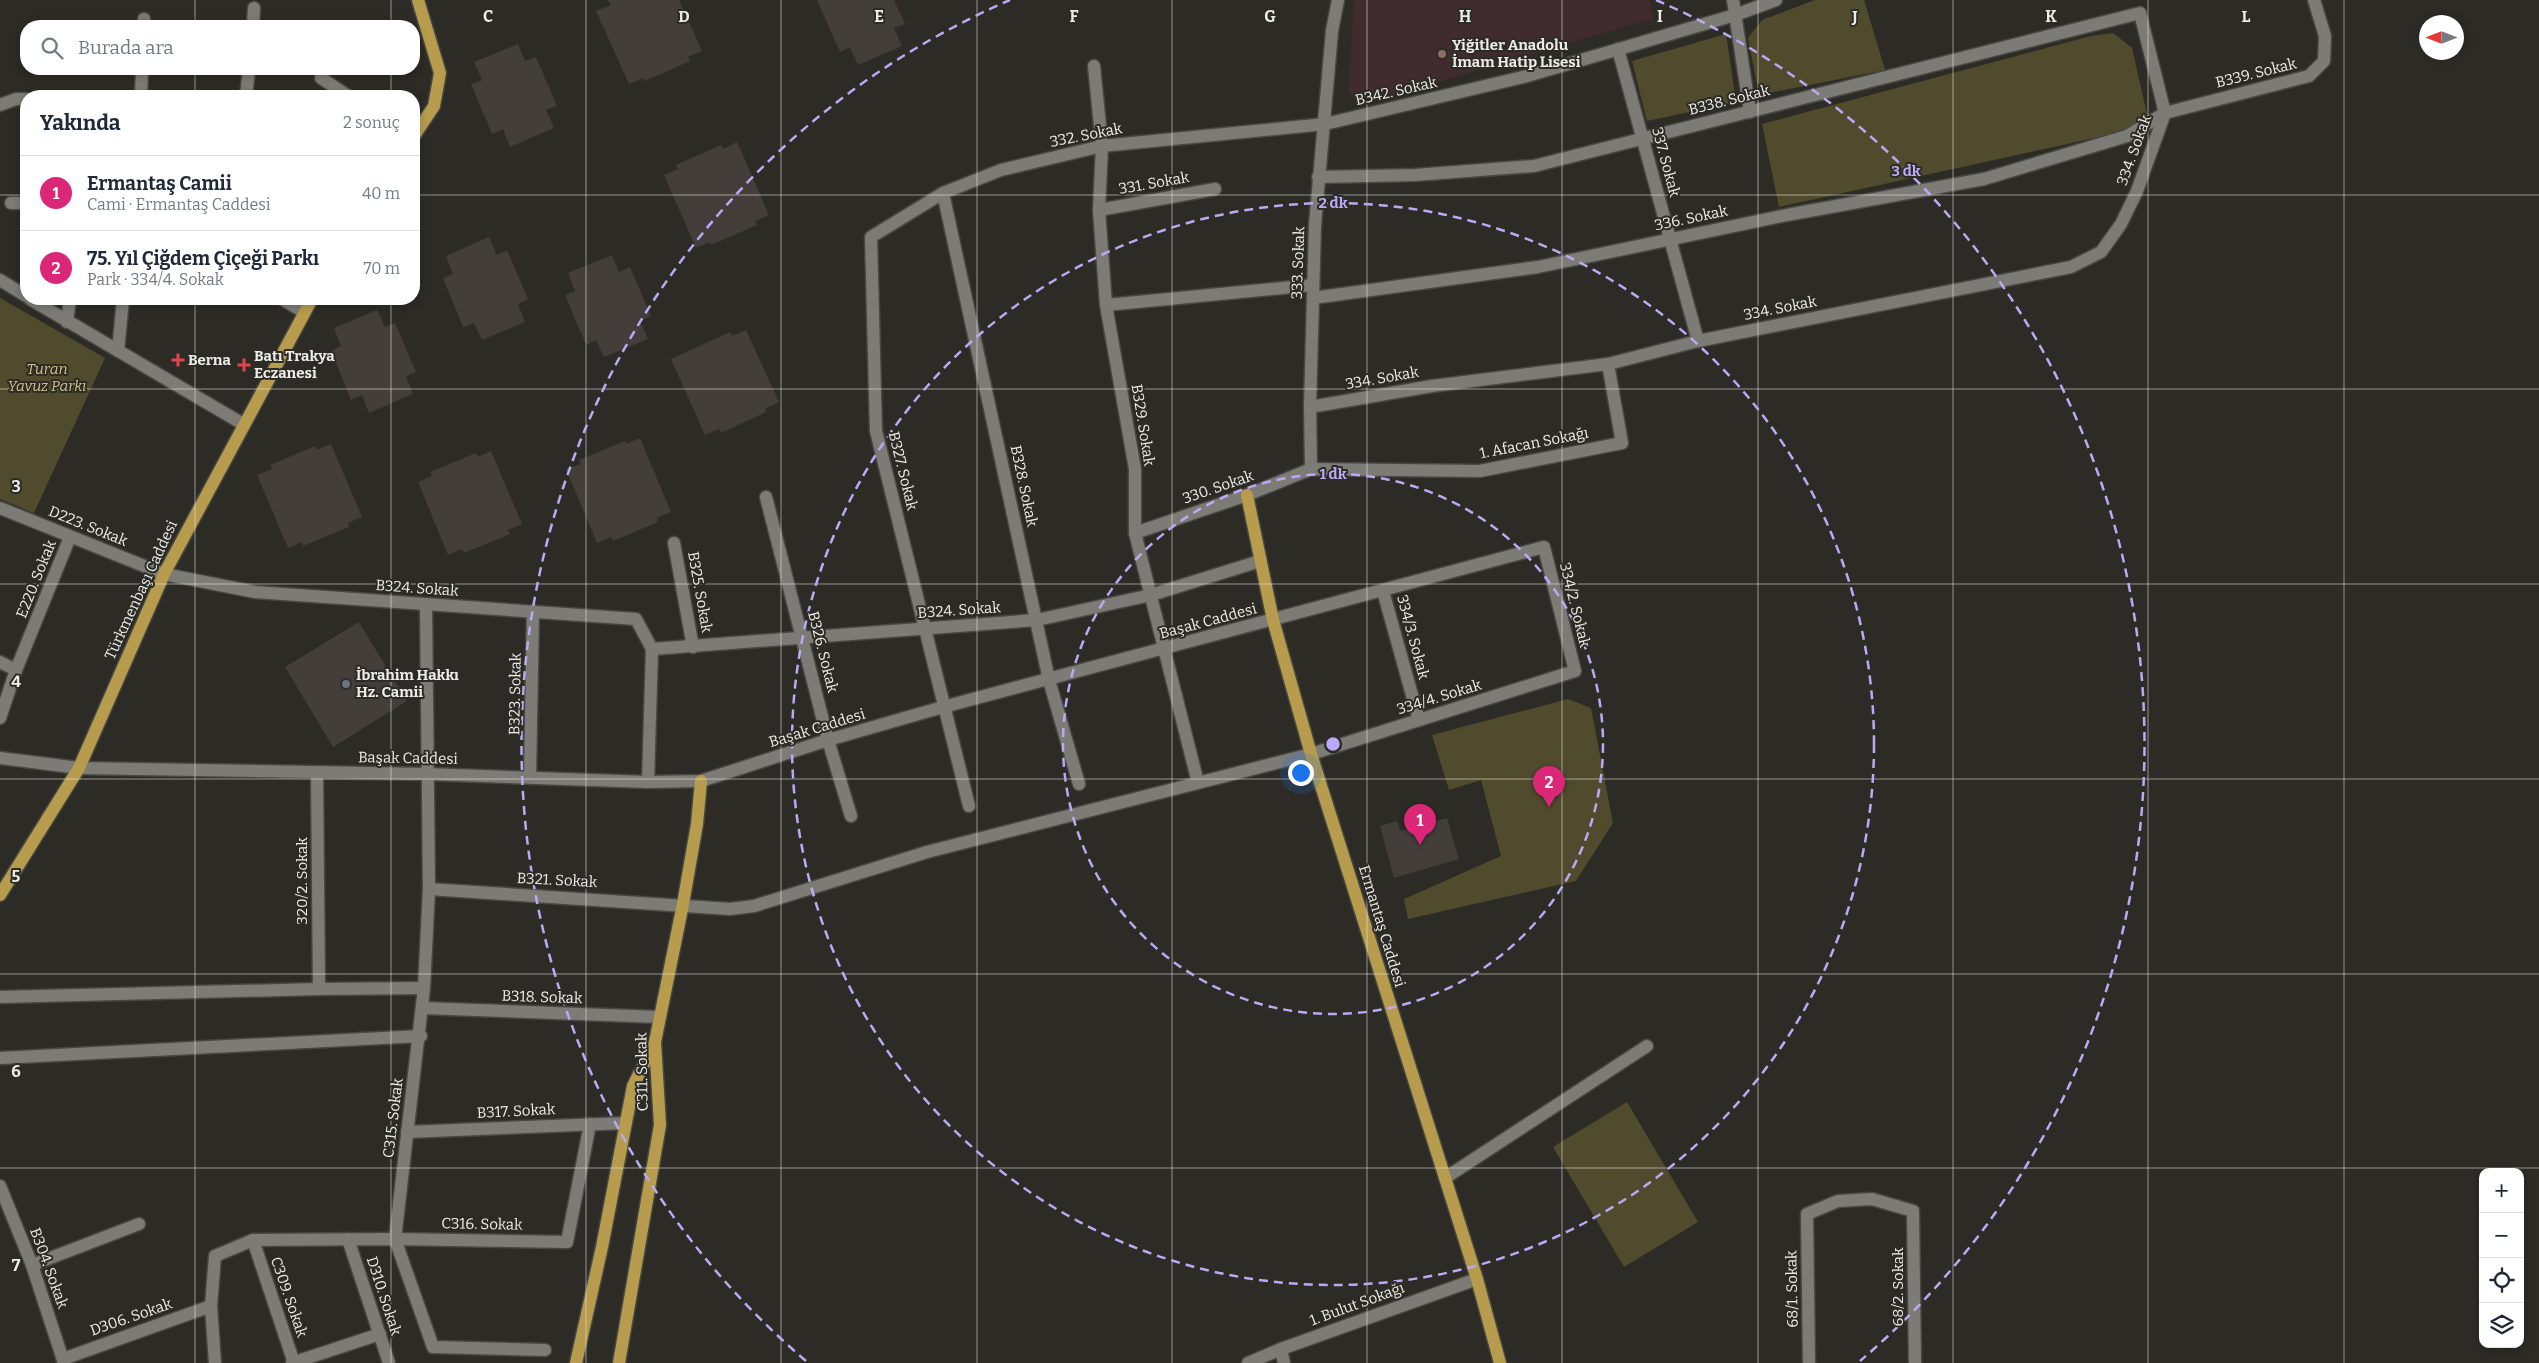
<!DOCTYPE html>
<html lang="tr">
<head>
<meta charset="utf-8">
<style>
  :root { --surface:#fff; --page:#f2f2f3; --text:#1f2937; --muted:#747a83; --line:#e0e1e3; --accent:#db2777 }
  body { margin:0; font-family:Bitter,serif; background:var(--page); color:var(--text) }
  .controls { position:absolute; right:15px; bottom:15px; display:grid; overflow:hidden; border-radius:10px; box-shadow:0 2px 8px #0003 }
  .controls button { width:45px; height:45px; display:grid; place-items:center; padding:0; border:0; border-bottom:1px solid var(--line); background:var(--surface); color:var(--text); font:25px sans-serif }
  .compass { position:absolute; left:2419px; top:15px; width:45px; height:45px; border-radius:50%; background:var(--surface); box-shadow:0 2px 8px #0003; rotate:270deg }
  .you { position:absolute; left:1300px; top:772px; width:18px; height:18px; margin:-12px; border:4px solid #fff; border-radius:50%; background:#1a73e8; box-shadow:0 0 0 8px #1a73e833 }
  .badge { display:grid; place-items:center; width:32px; height:32px; border-radius:50%; background:var(--accent); color:#fff; font-size:16px; font-weight:700 }
  .pin { position:absolute; translate:-50% -41px; filter:drop-shadow(0 1px 2px #0008) }
  .pin::after { content:''; position:absolute; top:26px; width:18px; height:15px; background:inherit; clip-path:polygon(0 0,100% 0,50% 100%) }
  .list { margin:0; padding:0; list-style:none }
  h2 { display:flex; justify-content:space-between; align-items:center; height:65px; margin:0; padding:0 20px; font-size:21px }
  h2 small { font-size:16px; font-weight:400; color:var(--muted) }
  .list li { display:grid; grid-template-columns:32px 1fr auto; gap:15px; align-items:center; box-sizing:border-box; height:75px; padding:0 20px; border-top:1px solid var(--line) }
  .list b { display:block; font-size:19px; white-space:nowrap }
  .list p { margin:0; font-size:16px; white-space:nowrap; color:var(--muted) }
  .list em { font-size:16px; font-style:normal; color:var(--muted) }
  .icon { flex:none; width:28px; height:28px; fill:none; stroke:currentColor; stroke-width:2; stroke-linecap:round; stroke-linejoin:round }
  .map { position:relative; flex:none; width:2539px; height:1363px; overflow:hidden }
  .search { position:absolute; background:var(--surface); box-shadow:0 2px 8px #0003; left:20px; top:20px; width:400px; height:55px; display:flex; align-items:center; gap:12px; box-sizing:border-box; padding:0 18px; border-radius:20px; color:var(--muted); font-size:19px }
  .panel { position:absolute; background:var(--surface); box-shadow:0 2px 8px #0003; left:20px; top:90px; width:400px; height:215px; border-radius:20px }
  .map>svg:first-child { display:block }
  .education { fill:#402c2e }
  .green { fill:#514b2e }
  .building { fill:#443e3a }
  .lines { fill:none; stroke-linecap:round; stroke-linejoin:round }
  .minor-casing { stroke:#484743; stroke-width:15 }
  .major-casing { stroke:#484743; stroke-width:15 }
  .minor { stroke:#7d7b75; stroke-width:12 }
  .major { stroke:#b69c4c; stroke-width:12 }
  .grid { fill:none; stroke:#edece9; stroke-width:1; stroke-opacity:0.55 }
  .ring { fill:none; stroke:#baaaf6; stroke-width:2.5; stroke-dasharray:9 6 }
  .education-dot { fill:#8d6e63; stroke:#2c2b25; stroke-width:2 }
  .health-dot { fill:#e0444e; stroke:#2c2b25; stroke-width:2 }
  .worship-dot { fill:#6b7280; stroke:#2c2b25; stroke-width:2 }
  .labels { text-anchor:middle; stroke-width:4; stroke-linejoin:round; paint-order:stroke }
  .poi-label { font-size:15px; font-weight:bold; fill:#edece9; stroke:#2c2b25; text-anchor:start }
  .street-label { font-size:15px; fill:#edece9; stroke:#2c2b25 }
  .park-label { font-size:15px; font-style:italic; fill:#d0c285; stroke:#2c2b25 }
  .grid-label { font-size:16px; text-anchor:middle; font-weight:bold; fill:#edece9; stroke:#2c2b25; stroke-width:4; stroke-linejoin:round; paint-order:stroke }
  .centre { fill:#baaaf6; stroke:#2c2b25; stroke-width:2.5 }
  .ring-label { font-size:15px; text-anchor:middle; font-weight:bold; fill:#baaaf6; stroke:#2c2b25; stroke-width:4; stroke-linejoin:round; paint-order:stroke }
</style>
</head>
<body>
<div class="map">
<svg width="2539" height="1363" viewBox="0 0 2539 1363">
  <rect width="100%" height="100%" fill="#2c2b25"/>
  <polygon class="education" points="1354,0 1649,0 1654,18 1357,106 1349,90"/>
  <g class="green">
    <polygon points="1815,0 1864,0 1885,70 1759,95 1748,38 1762,20"/>
    <polygon points="2113,33 2132,48 2147,114 2131,130 1779,207 1762,124 2091,36"/>
    <polygon points="1726,34 1736,102 1647,121 1632,61"/>
    <polygon points="0,298 105,358 34,513 0,499"/>
    <polygon points="1568,699 1591,708 1613,823 1576,881 1408,919 1404,899 1501,856 1481,780 1449,790 1432,735"/>
    <polygon points="1627,1102 1698,1222 1624,1267 1553,1147"/>
  </g>
  <g class="building">
    <polygon points="608,0 679,0 702,51 688,57 690,61 645,81 643,78 629,84 596,11 611,5"/>
    <polygon points="817,0 894,0 905,24 894,28 902,46 858,65 850,47 840,52"/>
    <polygon points="518,44 525,61 536,57 557,106 546,110 554,128 510,147 503,129 492,134 471,84 482,80 474,62"/>
    <polygon points="737,142 769,215 755,221 757,225 711,245 710,242 696,248 664,175 678,169 676,165 721,145 723,149"/>
    <polygon points="489,237 497,255 507,250 528,299 518,304 525,322 482,340 474,323 463,327 443,278 453,274 446,256"/>
    <polygon points="612,255 619,272 630,267 651,316 640,321 648,339 604,357 596,340 586,345 565,295 575,291 568,273"/>
    <polygon points="377,310 385,327 395,323 416,372 406,376 413,394 369,413 362,395 351,400 331,351 341,346 334,328"/>
    <polygon points="746,330 779,402 765,409 766,412 721,433 719,429 705,435 671,359 730,332 732,336"/>
    <polygon points="640,438 671,512 657,518 658,522 613,541 611,537 597,543 566,469 581,464 579,460 625,441 626,444"/>
    <polygon points="331,444 362,517 348,523 349,527 303,546 302,542 288,548 257,475 272,469 270,465 315,446 317,450"/>
    <polygon points="491,451 522,524 508,530 510,534 464,553 462,549 448,555 418,482 432,476 430,472 476,453 478,457"/>
    <polygon points="359,622 407,701 333,747 285,667"/>
    <polygon points="1447,818 1459,859 1394,878 1380,826 1397,821 1400,831"/>
  </g>
  <g class="lines">
    <defs>
      <g id="minor">
        <polyline points="1733,0 1750,112"/>
        <polyline points="144,26 144,19"/>
        <polyline points="253,26 254,8"/>
        <polyline points="1618,49 1698,341"/>
        <polyline points="1094,66 1102,146 1099,210 1106,305 1135,469 1135,533 1198,783"/>
        <polyline points="321,78 348,96"/>
        <polyline points="141,96 142,69"/>
        <polyline points="246,96 249,69"/>
        <polyline points="0,105 16,99 26,99"/>
        <polyline points="943,193 1049,680 1079,784"/>
        <polyline points="11,203 26,203"/>
        <polyline points="1099,210 1215,189"/>
        <polyline points="0,280 26,296"/>
        <polyline points="1313,298 1538,267 1787,215 1984,179 2127,136 2165,113 2309,76 2324,61 2325,36 2314,0"/>
        <polyline points="30,299 243,424"/>
        <polyline points="282,299 304,312"/>
        <polyline points="1106,305 1313,285"/>
        <polyline points="67,322 70,299"/>
        <polyline points="118,351 123,299"/>
        <polyline points="1310,407 1432,386 1608,364 1698,341 2071,267 2101,252 2121,224 2137,191 2165,113 2140,13 1534,166 1415,175 1318,177"/>
        <polyline points="1311,469 1310,407 1315,225 1332,31 1338,0"/>
        <polyline points="766,497 828,740 851,816"/>
        <polyline points="0,508 164,574 255,592 636,619 652,649 1037,620 1151,595 1260,561"/>
        <polyline points="1135,533 1247,495 1311,469 1480,471 1622,443 1608,364"/>
        <polyline points="674,543 693,647"/>
        <polyline points="1383,591 1419,720"/>
        <polyline points="426,605 429,889 424,988 395,1239 433,1347 545,1350"/>
        <polyline points="0,662 16,670"/>
        <polyline points="0,718 16,670 70,537"/>
        <polyline points="0,758 79,768 427,774 648,782 701,781 828,740 943,707 1544,547 1575,671 1311,754 927,852 754,906 730,909 429,889"/>
        <polyline points="317,773 319,989"/>
        <polyline points="530,777 533,611"/>
        <polyline points="648,782 652,649"/>
        <polyline points="969,806 876,431 871,237 943,193 1001,170 1102,146 1325,124 1527,76 1735,15 1776,0"/>
        <polyline points="0,997 319,989 424,988"/>
        <polyline points="423,1008 659,1017"/>
        <polyline points="0,1058 421,1036"/>
        <polyline points="407,1132 626,1123"/>
        <polyline points="1445,1178 1647,1046"/>
        <polyline points="0,1186 32,1265 64,1363"/>
        <polyline points="348,1239 389,1363"/>
        <polyline points="253,1240 294,1363"/>
        <polyline points="32,1265 139,1224"/>
        <polyline points="1281,1349 1284,1363"/>
        <polyline points="63,1359 211,1306"/>
        <polyline points="215,1363 211,1306 215,1256 253,1240 395,1239 567,1242 590,1124"/>
        <polyline points="292,1363 380,1334"/>
        <polyline points="1248,1363 1281,1349 1477,1279"/>
        <polyline points="1809,1363 1807,1214 1838,1201 1872,1199 1913,1211 1915,1363"/>
      </g>
      <g id="major">
        <polyline points="414,136 434,106 440,73 418,0"/>
        <polyline points="1247,495 1273,620 1311,754 1477,1279 1500,1363"/>
        <polyline points="0,895 79,768 164,574 312,299"/>
        <polyline points="576,1363 602,1247 633,1086 655,1042"/>
        <polyline points="619,1363 660,1125 655,1042 683,904 697,824 701,781"/>
      </g>
    </defs>
    <use href="#minor" class="minor-casing"/>
    <use href="#major" class="major-casing"/>
    <use href="#minor" class="minor"/>
    <use href="#major" class="major"/>
  </g>
  <path class="grid" d="M195 0V26M391 0V26M586 0V1363M781 0V1363M977 0V1363M1172 0V1363M1367 0V1363M1562 0V1363M1758 0V1363M1953 0V1363M2148 0V1363M2344 0V1363M195 69V96M391 69V96M0 195H26M414 195H2539M195 299V1363M391 299V1363M0 389H2539M0 584H2539M0 779H2539M0 974H2539M0 1168H2539"/>
  <g class="ring">
    <circle cx="1333" cy="744" r="270"/>
    <circle cx="1333" cy="744" r="541"/>
    <path d="M806 1361A811 811 0 0 1 1010 0M1656 0A811 811 0 0 1 1860 1361"/>
  </g>
  <circle class="education-dot" cx="1442" cy="54" r="5"/>
  <g class="health-dot">
    <path d="M175.5 352.5h5v5h5v5h-5v5h-5v-5h-5v-5h5z"/>
    <path d="M241.5 357.5h5v5h5v5h-5v5h-5v-5h-5v-5h5z"/>
  </g>
  <circle class="worship-dot" cx="346" cy="684" r="5"/>
  <g class="labels">
    <g class="poi-label">
      <text x="1452" y="50">Yiğitler Anadolu<tspan x="1452" dy="17">İmam Hatip Lisesi</tspan></text>
      <text x="254" y="361">Batı Trakya<tspan x="254" dy="17">Eczanesi</tspan></text>
      <text x="188" y="365">Berna</text>
      <text x="356" y="680">İbrahim Hakkı<tspan x="356" dy="17">Hz. Camii</tspan></text>
    </g>
    <g class="street-label">
      <text transform="translate(2256 73) rotate(-14)" y="5">B339. Sokak</text>
      <text transform="translate(1396 91) rotate(-13)" y="5">B342. Sokak</text>
      <text transform="translate(1729 100) rotate(-14)" y="5">B338. Sokak</text>
      <text transform="translate(1086 135) rotate(-11)" y="5">332. Sokak</text>
      <text transform="translate(2134 150) rotate(-70)" y="5">334. Sokak</text>
      <text transform="translate(1666 162) rotate(75)" y="5">337. Sokak</text>
      <text transform="translate(1154 183) rotate(-10)" y="5">331. Sokak</text>
      <text transform="translate(1691 218) rotate(-12)" y="5">336. Sokak</text>
      <text transform="translate(1298 263) rotate(-88)" y="5">333. Sokak</text>
      <text transform="translate(1780 308) rotate(-11)" y="5">334. Sokak</text>
      <text transform="translate(1382 378) rotate(-10)" y="5">334. Sokak</text>
      <text transform="translate(1143 425) rotate(81)" y="5">B329. Sokak</text>
      <text transform="translate(1534 443) rotate(-11)" y="5">1. Afacan Sokağı</text>
      <text transform="translate(903 471) rotate(76)" y="5">B327. Sokak</text>
      <text transform="translate(1024 486) rotate(78)" y="5">B328. Sokak</text>
      <text transform="translate(1218 487) rotate(-19)" y="5">330. Sokak</text>
      <text transform="translate(88 526) rotate(22)" y="5">D223. Sokak</text>
      <text transform="translate(36 579) rotate(-68)" y="5">E220. Sokak</text>
      <text transform="translate(417 588) rotate(4)" y="5">B324. Sokak</text>
      <text transform="translate(141 590) rotate(-65)" y="5">Türkmenbaşı Caddesi</text>
      <text transform="translate(700 592) rotate(80)" y="5">B325. Sokak</text>
      <text transform="translate(1575 605) rotate(76)" y="5">334/2. Sokak</text>
      <text transform="translate(959 610) rotate(-4)" y="5">B324. Sokak</text>
      <text transform="translate(1208 621) rotate(-15)" y="5">Başak Caddesi</text>
      <text transform="translate(1413 637) rotate(75)" y="5">334/3. Sokak</text>
      <text transform="translate(823 652) rotate(76)" y="5">B326. Sokak</text>
      <text transform="translate(515 694) rotate(-89)" y="5">B323. Sokak</text>
      <text transform="translate(1439 697) rotate(-17)" y="5">334/4. Sokak</text>
      <text transform="translate(817 728) rotate(-17)" y="5">Başak Caddesi</text>
      <text transform="translate(408 758) rotate(1)" y="5">Başak Caddesi</text>
      <text transform="translate(557 880) rotate(3)" y="5">B321. Sokak</text>
      <text transform="translate(302 881) rotate(-90)" y="5">320/2. Sokak</text>
      <text transform="translate(1382 926) rotate(73)" y="5">Ermantaş Caddesi</text>
      <text transform="translate(542 997) rotate(2)" y="5">B318. Sokak</text>
      <text transform="translate(642 1072) rotate(-91)" y="5">C311. Sokak</text>
      <text transform="translate(516 1111) rotate(-3)" y="5">B317. Sokak</text>
      <text transform="translate(393 1118) rotate(-83)" y="5">C315. Sokak</text>
      <text transform="translate(482 1224) rotate(1)" y="5">C316. Sokak</text>
      <text transform="translate(49 1268) rotate(70)" y="5">B304. Sokak</text>
      <text transform="translate(1898 1287) rotate(-90)" y="5">68/2. Sokak</text>
      <text transform="translate(1792 1289) rotate(-91)" y="5">68/1. Sokak</text>
      <text transform="translate(384 1296) rotate(72)" y="5">D310. Sokak</text>
      <text transform="translate(289 1297) rotate(71)" y="5">C309. Sokak</text>
      <text transform="translate(1357 1304) rotate(-20)" y="5">1. Bulut Sokağı</text>
      <text transform="translate(131 1317) rotate(-19)" y="5">D306. Sokak</text>
    </g>
    <g class="park-label">
      <text x="47" y="374">Turan<tspan x="47" dy="17">Yavuz Parkı</tspan></text>
    </g>
  </g>
  <g class="grid-label">
    <text x="488" y="22">C</text>
    <text x="684" y="22">D</text>
    <text x="879" y="22">E</text>
    <text x="1074" y="22">F</text>
    <text x="1270" y="22">G</text>
    <text x="1465" y="22">H</text>
    <text x="1660" y="22">I</text>
    <text x="1855" y="22">J</text>
    <text x="2051" y="22">K</text>
    <text x="2246" y="22">L</text>
    <text x="16" y="492">3</text>
    <text x="16" y="687">4</text>
    <text x="16" y="882">5</text>
    <text x="16" y="1077">6</text>
    <text x="16" y="1271">7</text>
  </g>
  <circle cx="1333" cy="744" r="8" class="centre"/>
  <g class="ring-label">
    <text x="1906" y="176">3 dk</text>
    <text x="1333" y="208">2 dk</text>
    <text x="1333" y="479">1 dk</text>
  </g>
</svg>
<div class="controls">
<button>+</button>
<button>−</button>
<button><svg class="icon" aria-label="locate" viewBox="0 0 24 24"><circle cx="12" cy="12" r="6"/><path d="M12 2v4M12 18v4M2 12h4M18 12h4"/></svg></button>
<button><svg class="icon" aria-label="layers" viewBox="0 0 24 24"><path d="M12 4l9 5-9 5-9-5zM3 14l9 5 9-5"/></svg></button>
</div>
<svg class="compass" viewBox="-18 -18 36 36"><path d="M0-13l5 13h-10z" fill="#e53935"/><path d="M0 13l5-13h-10z" fill="#747a83"/></svg>
<div class="you"></div>
<div class="pin badge" style="left:1420px;top:845px">1</div>
<div class="pin badge" style="left:1549px;top:807px">2</div>
<div class="search"><svg class="icon" aria-label="search" viewBox="0 0 24 24"><circle cx="10" cy="10" r="6"/><path d="M15 15l6 6"/></svg>Burada ara</div>
<section class="panel">
<h2>Yakında<small>2 sonuç</small></h2>
<ul class="list">
<li><span class="badge">1</span><div><b>Ermantaş Camii</b><p>Cami · Ermantaş Caddesi</p></div><em>40 m</em></li>
<li><span class="badge">2</span><div><b>75. Yıl Çiğdem Çiçeği Parkı</b><p>Park · 334/4. Sokak</p></div><em>70 m</em></li>
</ul>
</section>
</div>
</body>
</html>
